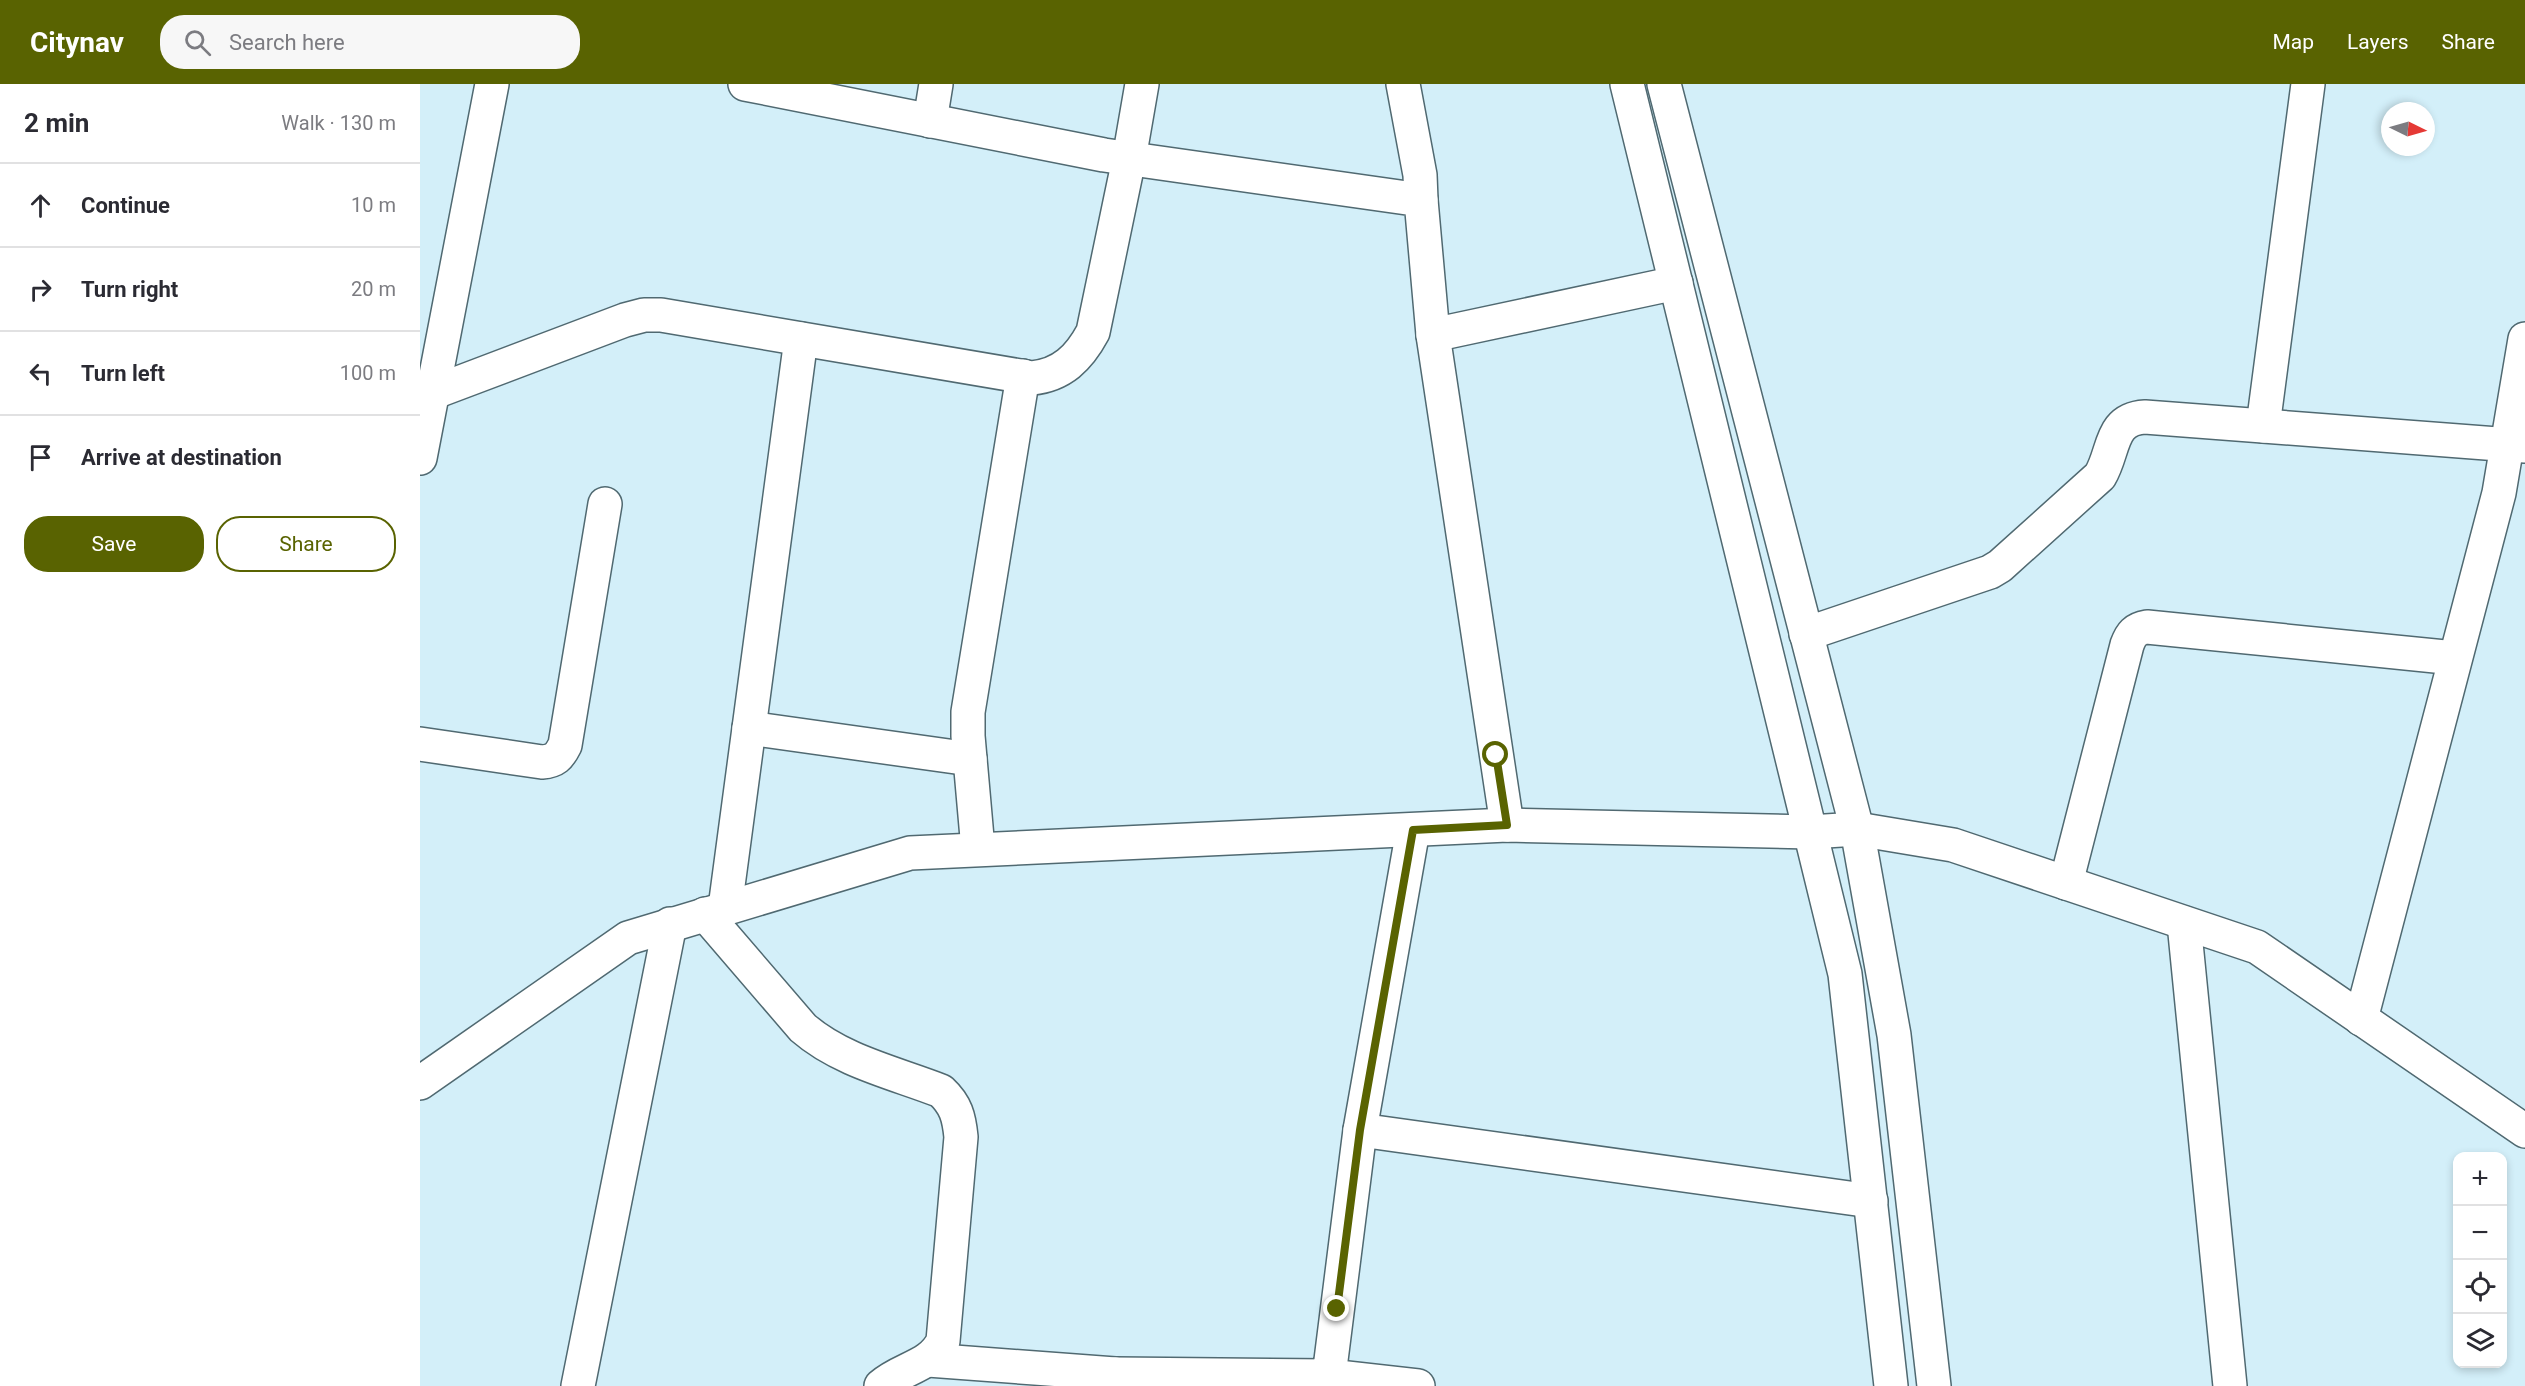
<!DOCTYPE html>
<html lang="en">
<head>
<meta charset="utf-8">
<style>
  :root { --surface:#fff; --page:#f7f7f7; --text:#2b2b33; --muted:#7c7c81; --line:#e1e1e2; --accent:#596301 }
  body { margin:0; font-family:Roboto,sans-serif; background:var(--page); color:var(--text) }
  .controls { position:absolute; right:18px; bottom:18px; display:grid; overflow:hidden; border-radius:12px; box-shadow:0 3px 9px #0003 }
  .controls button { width:54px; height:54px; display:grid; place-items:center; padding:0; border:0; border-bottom:2px solid var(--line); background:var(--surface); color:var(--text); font:30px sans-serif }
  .compass { position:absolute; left:1961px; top:18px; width:54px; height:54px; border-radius:50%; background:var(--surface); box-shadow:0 3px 9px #0003; rotate:95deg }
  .stop { position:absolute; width:18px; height:18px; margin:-14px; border:4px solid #596301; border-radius:50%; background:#fff }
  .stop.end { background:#596301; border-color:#fff; box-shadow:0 2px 6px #0008 }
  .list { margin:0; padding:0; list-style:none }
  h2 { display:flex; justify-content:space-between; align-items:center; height:78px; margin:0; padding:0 24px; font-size:26px }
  h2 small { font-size:20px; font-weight:400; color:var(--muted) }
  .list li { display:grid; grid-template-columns:39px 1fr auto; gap:18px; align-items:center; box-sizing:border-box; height:84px; padding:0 24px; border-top:2px solid var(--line) }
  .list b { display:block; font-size:22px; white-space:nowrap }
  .list em { font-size:20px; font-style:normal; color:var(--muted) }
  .actions { display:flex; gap:12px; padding:18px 24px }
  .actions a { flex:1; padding:14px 0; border:2px solid var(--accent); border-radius:24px; text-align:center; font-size:21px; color:var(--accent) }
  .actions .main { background:var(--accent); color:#fff }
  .icon { flex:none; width:33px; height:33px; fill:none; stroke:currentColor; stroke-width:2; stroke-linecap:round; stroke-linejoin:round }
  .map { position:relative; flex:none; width:2105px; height:1302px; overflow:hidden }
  header { display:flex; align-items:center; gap:36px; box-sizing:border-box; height:84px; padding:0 30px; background:var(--accent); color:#fff }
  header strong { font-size:28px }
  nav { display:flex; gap:33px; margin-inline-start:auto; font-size:21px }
  .search { width:420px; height:54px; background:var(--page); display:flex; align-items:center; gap:15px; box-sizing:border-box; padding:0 21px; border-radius:24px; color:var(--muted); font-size:22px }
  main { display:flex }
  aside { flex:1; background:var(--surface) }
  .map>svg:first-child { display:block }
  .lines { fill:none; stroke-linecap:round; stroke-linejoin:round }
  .street-casing { stroke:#506971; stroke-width:36 }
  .secondary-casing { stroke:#506971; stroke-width:36 }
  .primary-casing { stroke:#506971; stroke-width:36 }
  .street { stroke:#fff; stroke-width:33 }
  .secondary { stroke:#fff; stroke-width:33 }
  .primary { stroke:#fff; stroke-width:33 }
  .route { stroke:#596301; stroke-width:8 }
</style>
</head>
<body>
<header>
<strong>Citynav</strong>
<div class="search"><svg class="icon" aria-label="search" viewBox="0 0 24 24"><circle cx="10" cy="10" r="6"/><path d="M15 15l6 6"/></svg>Search here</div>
<nav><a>Map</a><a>Layers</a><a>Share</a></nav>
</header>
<main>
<aside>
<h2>2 min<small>Walk · 130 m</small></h2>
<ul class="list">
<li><svg class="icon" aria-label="ahead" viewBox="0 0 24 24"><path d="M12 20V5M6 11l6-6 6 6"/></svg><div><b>Continue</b></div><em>10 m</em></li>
<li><svg class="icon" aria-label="right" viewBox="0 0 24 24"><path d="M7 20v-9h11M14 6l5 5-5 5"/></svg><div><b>Turn right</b></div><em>20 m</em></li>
<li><svg class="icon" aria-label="left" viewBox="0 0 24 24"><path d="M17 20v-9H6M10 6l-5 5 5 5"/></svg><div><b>Turn left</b></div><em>100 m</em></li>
<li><svg class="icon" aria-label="arrive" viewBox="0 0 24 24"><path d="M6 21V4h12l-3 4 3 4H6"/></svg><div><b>Arrive at destination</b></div></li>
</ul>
<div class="actions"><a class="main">Save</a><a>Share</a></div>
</aside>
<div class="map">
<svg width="2105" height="1302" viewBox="0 0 2105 1302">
  <rect width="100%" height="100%" fill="#d3eff9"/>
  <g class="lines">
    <defs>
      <g id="street">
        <polyline points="325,0 684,71 1001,116 1013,251 1087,741"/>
        <polyline points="983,0 1000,91 1001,116"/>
        <polyline points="510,37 516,0"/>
        <polyline points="1013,251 1256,199"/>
        <path d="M12 309 205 236 224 231H241L612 294C642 291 659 274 673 248L709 75 722 0"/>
        <polyline points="1843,342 1888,0"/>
        <polyline points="0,374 72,0"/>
        <path d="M1386 550 1570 488 1580 482 1680 392C1695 367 1689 335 1725 333L2105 362"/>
        <polyline points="329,644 550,675"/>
        <path d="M0 660 122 678C135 677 139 673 145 661L185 420"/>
        <polyline points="1437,745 1533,761 1837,863 2105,1047"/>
        <polyline points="558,765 548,652 548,628 603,292"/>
        <path d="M1646 799 1707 561C1711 550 1715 545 1727 543L2035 574"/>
        <polyline points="305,824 381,255"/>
        <path d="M285 830 383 944C421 977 475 989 521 1007 536 1021 539 1033 541 1053L523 1257C511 1283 481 1284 461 1302"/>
        <polyline points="1764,839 1810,1302"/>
        <polyline points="1941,935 2079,409 2105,255"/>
        <polyline points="940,1046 1451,1117"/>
        <polyline points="508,1276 695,1290"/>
        <polyline points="909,1292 998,1302"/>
        <polyline points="158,1302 250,840"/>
      </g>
      <g id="secondary">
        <polyline points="0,999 208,854 490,769 1087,741 1390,748 1437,745"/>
        <polyline points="694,1302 695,1290 909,1292 940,1046 993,746"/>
      </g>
      <g id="primary">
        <polyline points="1207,0 1425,890 1471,1302"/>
        <polyline points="1244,0 1437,745 1474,951 1514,1302"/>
      </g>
    </defs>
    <use href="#street" class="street-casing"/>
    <use href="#secondary" class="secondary-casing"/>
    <use href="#primary" class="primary-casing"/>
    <use href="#street" class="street"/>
    <use href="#secondary" class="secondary"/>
    <use href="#primary" class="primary"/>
  </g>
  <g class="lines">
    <polyline class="route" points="917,1225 940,1046 993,746 1087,741 1076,671"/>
  </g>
</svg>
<div class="controls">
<button>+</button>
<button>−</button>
<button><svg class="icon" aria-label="locate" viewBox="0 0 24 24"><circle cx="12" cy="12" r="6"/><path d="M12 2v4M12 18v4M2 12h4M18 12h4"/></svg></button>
<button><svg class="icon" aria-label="layers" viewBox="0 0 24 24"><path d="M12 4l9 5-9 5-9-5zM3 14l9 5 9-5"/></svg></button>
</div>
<svg class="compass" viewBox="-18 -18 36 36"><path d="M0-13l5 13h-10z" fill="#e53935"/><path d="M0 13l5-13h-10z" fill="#7c7c81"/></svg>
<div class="stop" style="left:1076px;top:671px"></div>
<div class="stop end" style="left:917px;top:1225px"></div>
</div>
</main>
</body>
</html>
